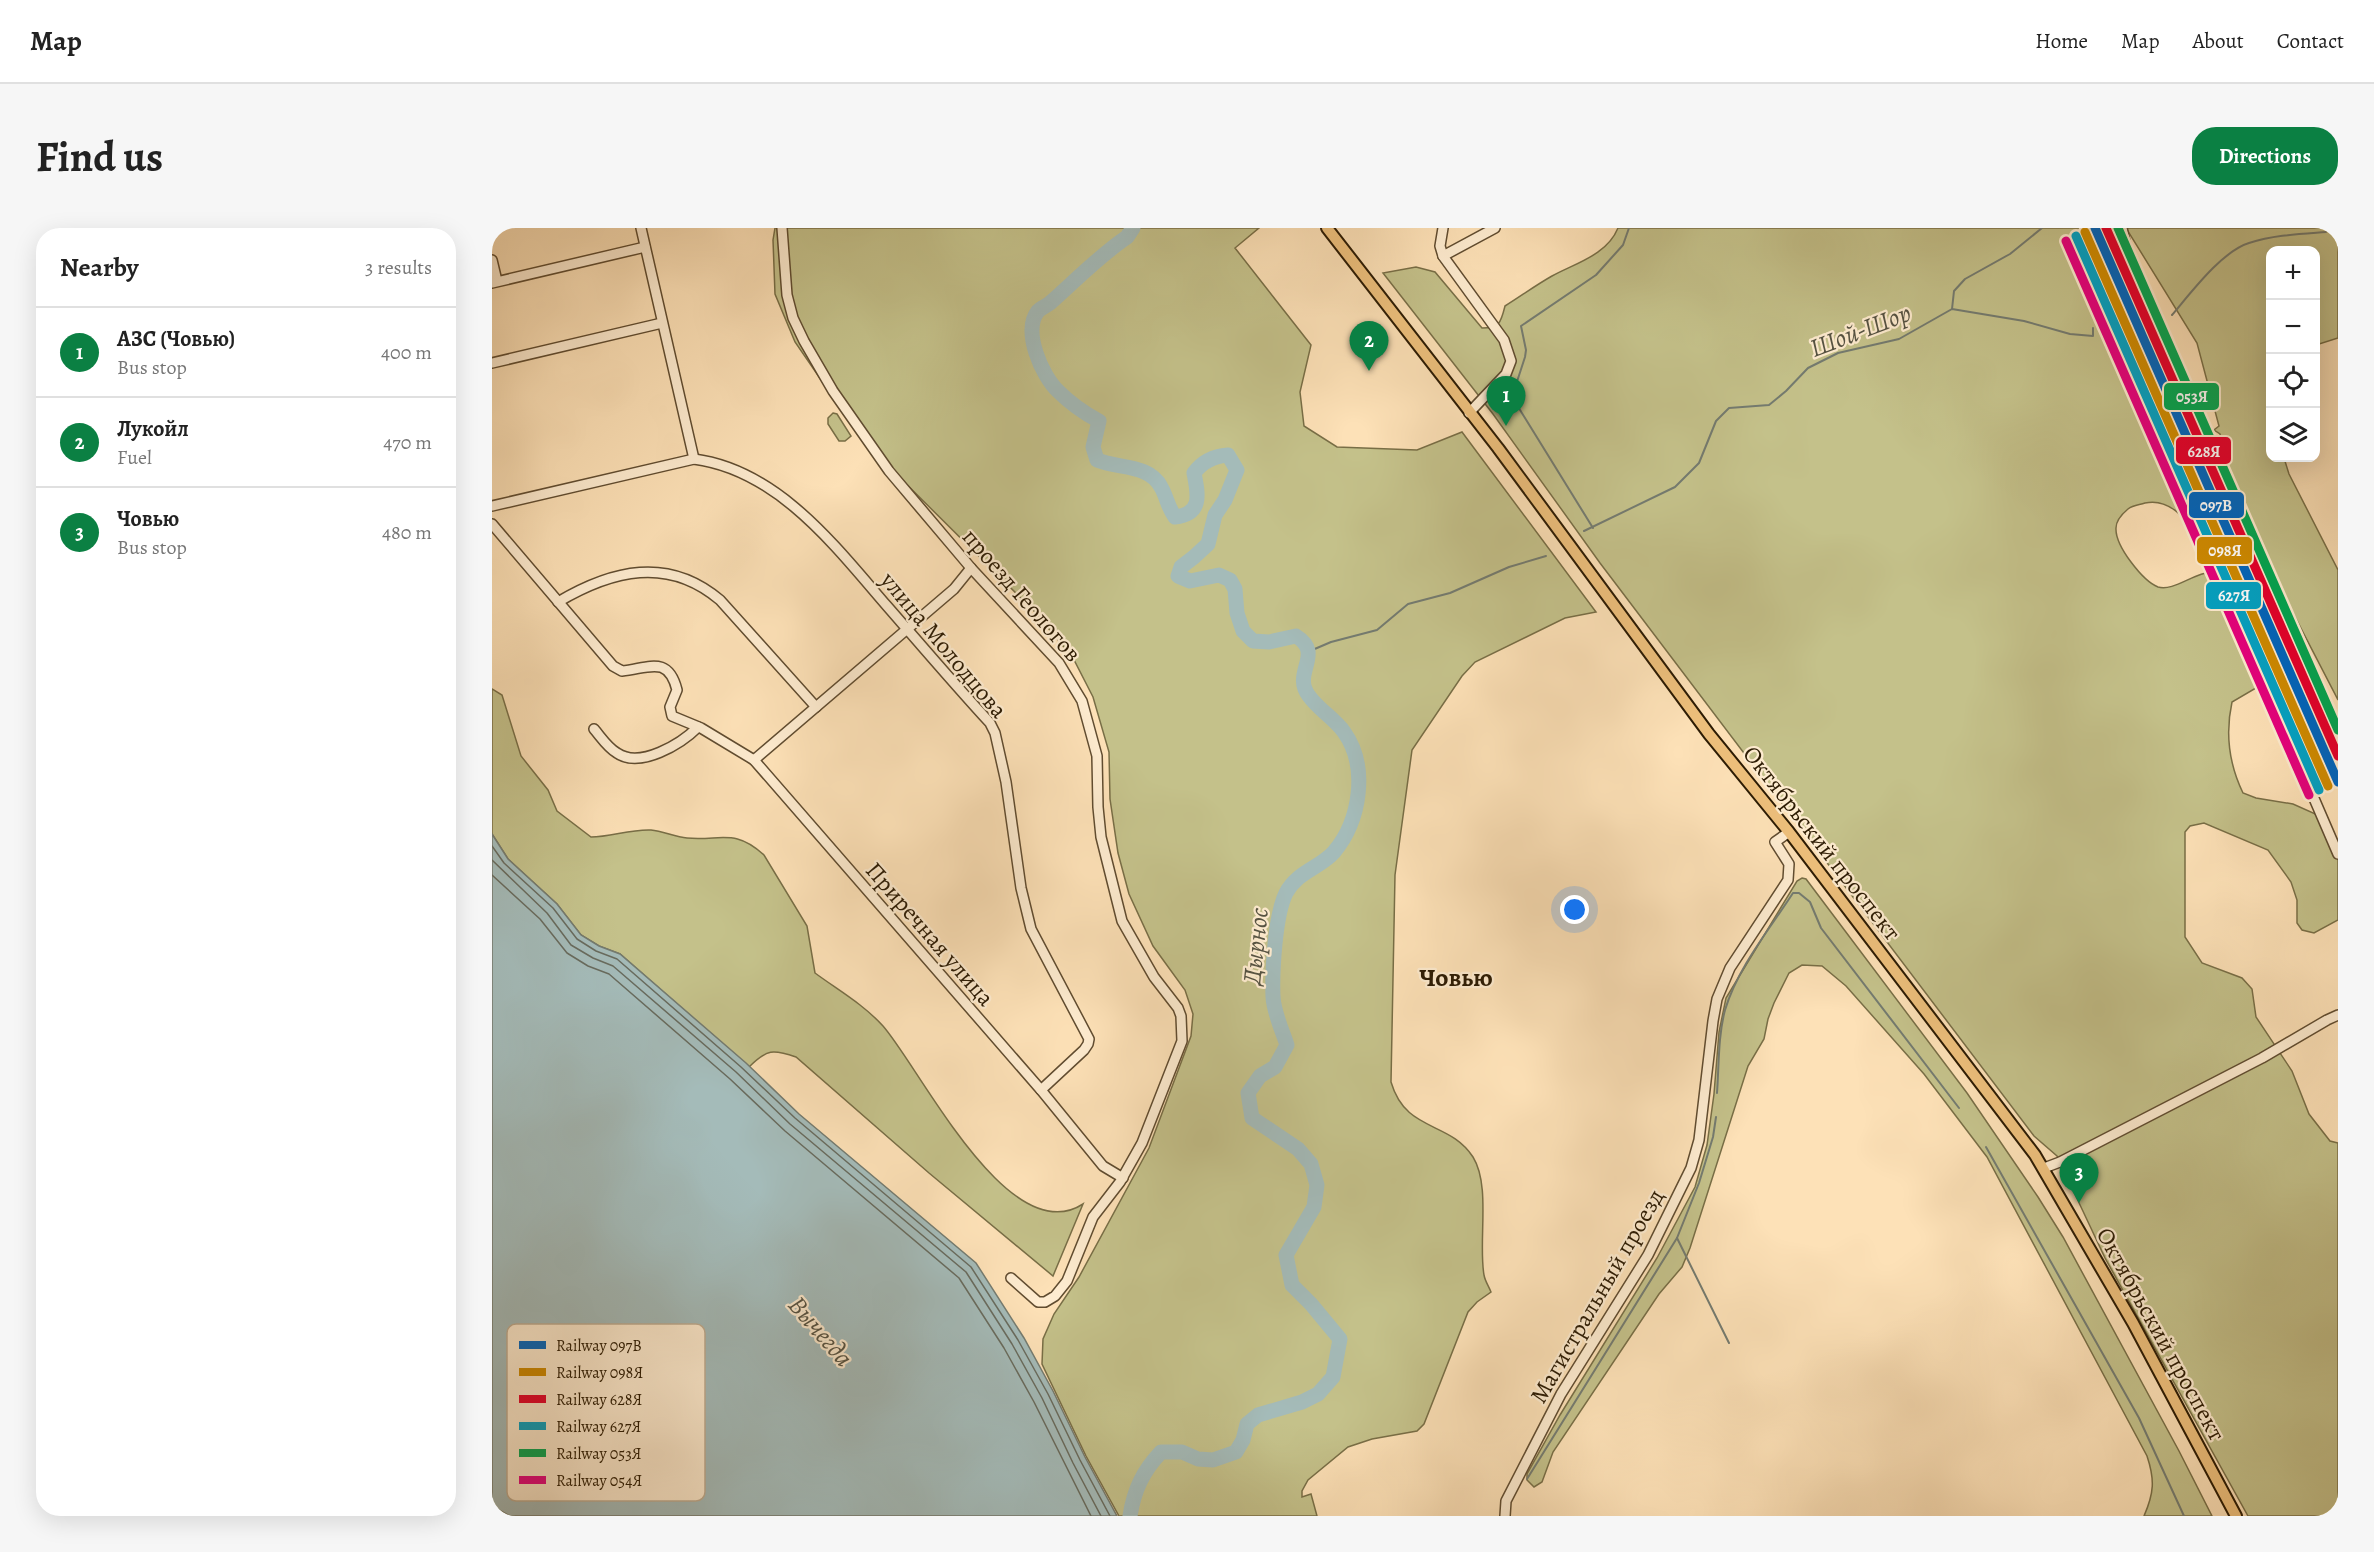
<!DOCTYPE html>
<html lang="en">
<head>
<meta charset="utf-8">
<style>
  :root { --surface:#fff; --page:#f6f6f6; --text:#222; --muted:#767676; --line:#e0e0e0; --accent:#0b8043 }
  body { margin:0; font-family:Alegreya,serif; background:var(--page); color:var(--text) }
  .controls { position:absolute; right:18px; top:18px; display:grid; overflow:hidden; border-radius:12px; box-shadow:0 6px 24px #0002 }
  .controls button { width:54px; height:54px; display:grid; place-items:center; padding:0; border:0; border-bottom:2px solid var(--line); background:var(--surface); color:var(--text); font:30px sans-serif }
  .you { position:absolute; left:1083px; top:682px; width:21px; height:21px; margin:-15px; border:4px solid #fff; border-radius:50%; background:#1a73e8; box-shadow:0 0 0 9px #1a73e833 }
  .badge { display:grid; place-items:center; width:39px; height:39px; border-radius:50%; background:var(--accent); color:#fff; font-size:20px; font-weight:700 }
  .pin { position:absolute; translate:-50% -50px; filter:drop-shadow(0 2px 3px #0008) }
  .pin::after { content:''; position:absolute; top:32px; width:21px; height:18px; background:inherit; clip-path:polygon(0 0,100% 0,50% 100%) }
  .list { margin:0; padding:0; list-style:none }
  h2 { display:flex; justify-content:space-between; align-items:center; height:78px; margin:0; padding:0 24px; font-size:26px }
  h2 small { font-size:20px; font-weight:400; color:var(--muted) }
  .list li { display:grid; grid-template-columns:39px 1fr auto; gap:18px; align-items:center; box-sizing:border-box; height:90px; padding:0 24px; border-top:2px solid var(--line) }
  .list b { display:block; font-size:22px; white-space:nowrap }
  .list p { margin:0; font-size:20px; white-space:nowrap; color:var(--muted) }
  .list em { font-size:20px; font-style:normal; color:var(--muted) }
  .icon { flex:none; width:33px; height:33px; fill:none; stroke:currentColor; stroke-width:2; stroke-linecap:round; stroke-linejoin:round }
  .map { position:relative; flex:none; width:1846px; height:1288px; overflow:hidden; border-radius:24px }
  header { display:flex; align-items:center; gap:36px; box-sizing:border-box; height:84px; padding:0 30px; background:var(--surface); border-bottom:2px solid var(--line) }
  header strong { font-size:28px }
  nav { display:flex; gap:33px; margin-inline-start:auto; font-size:21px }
  .intro { display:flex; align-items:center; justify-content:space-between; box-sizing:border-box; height:144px; padding:0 36px }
  h1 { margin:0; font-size:42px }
  .button { padding:15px 27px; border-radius:24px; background:var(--accent); color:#fff; font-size:21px; font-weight:700 }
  main { display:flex; gap:36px; padding:0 36px }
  aside { flex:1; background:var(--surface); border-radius:24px; box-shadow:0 6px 24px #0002 }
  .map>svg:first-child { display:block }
  .green { fill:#c4c18a; stroke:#786e46; stroke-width:1.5 }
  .water { fill:#a4bbb9; stroke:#747b70; stroke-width:1.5 }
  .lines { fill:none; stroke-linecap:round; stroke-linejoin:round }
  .shore { stroke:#686b5e; stroke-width:1.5 }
  .stream { stroke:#747b70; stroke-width:2 }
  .river { stroke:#a4bbb9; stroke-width:15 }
  .minor-casing { stroke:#604c30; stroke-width:12 }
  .major-casing { stroke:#2c1b03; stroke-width:14 }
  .minor { stroke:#feecd0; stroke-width:9 }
  .major { stroke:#eec07c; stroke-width:10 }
  .rail-casing { stroke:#2c1b03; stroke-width:4.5 }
  .rail { stroke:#feecd0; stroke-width:2; stroke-dasharray:7; stroke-linecap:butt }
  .rail-1-casing { stroke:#feecd0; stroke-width:14 }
  .rail-2-casing { stroke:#feecd0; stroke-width:14 }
  .rail-3-casing { stroke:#feecd0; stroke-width:14 }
  .rail-4-casing { stroke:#feecd0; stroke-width:14 }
  .rail-5-casing { stroke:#feecd0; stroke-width:14 }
  .rail-6-casing { stroke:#feecd0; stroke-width:14 }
  .rail-1 { stroke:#0065bd; stroke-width:9 }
  .rail-2 { stroke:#ce8a01; stroke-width:9 }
  .rail-3 { stroke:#e4002b; stroke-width:9 }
  .rail-4 { stroke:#02a2c4; stroke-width:9 }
  .rail-5 { stroke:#00a651; stroke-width:9 }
  .rail-6 { stroke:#e5007d; stroke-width:9 }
  .labels { text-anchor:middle; stroke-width:4.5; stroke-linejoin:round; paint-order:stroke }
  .street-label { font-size:24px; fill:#2c1b03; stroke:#feecd0 }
  .water-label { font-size:26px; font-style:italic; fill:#565343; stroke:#feecd0 }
  .neighbourhood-label { font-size:26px; font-weight:bold; fill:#2c1b03; stroke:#feecd0 }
  .key { fill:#feecd0; stroke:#bfad92; stroke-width:1.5 }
  .key-label { font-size:16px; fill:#2c1b03 }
  .line-badge { stroke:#feecd0; stroke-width:2 }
  .badge-label { font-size:16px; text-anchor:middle; font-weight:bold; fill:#fff }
</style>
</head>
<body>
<header>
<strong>Map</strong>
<nav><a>Home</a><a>Map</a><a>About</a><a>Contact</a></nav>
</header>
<div class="intro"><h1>Find us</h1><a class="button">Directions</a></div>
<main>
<aside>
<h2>Nearby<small>3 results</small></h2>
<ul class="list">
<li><span class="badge">1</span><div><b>АЗС (Човью)</b><p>Bus stop</p></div><em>400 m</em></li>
<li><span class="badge">2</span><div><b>Лукойл</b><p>Fuel</p></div><em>470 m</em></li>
<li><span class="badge">3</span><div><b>Човью</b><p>Bus stop</p></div><em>480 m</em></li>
</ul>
</aside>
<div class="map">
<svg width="1846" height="1288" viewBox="0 0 1846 1288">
  <rect width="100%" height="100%" fill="#fde1b7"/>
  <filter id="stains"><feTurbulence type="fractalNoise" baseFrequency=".00333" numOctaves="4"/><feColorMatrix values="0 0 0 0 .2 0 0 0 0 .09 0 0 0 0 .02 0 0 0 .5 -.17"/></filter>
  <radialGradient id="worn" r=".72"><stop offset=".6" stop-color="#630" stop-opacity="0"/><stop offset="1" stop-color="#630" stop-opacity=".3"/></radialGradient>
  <g class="green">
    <path d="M283 0H767L743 20 819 117 808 164 812 198 845 219 925 222 970 204 1104 384 1073 390 983 434 970 448 920 522 903 647 899 854C914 905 957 892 981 929 999 958 986 1014 992 1047 993 1053 997 1059 999 1064L985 1074 976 1084 932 1196 925 1203 880 1211 856 1219 816 1252 810 1263V1269L819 1266 825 1288H627L594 1228 550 1136 551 1111 562 1086 587 1049 657 920 699 808 701 786 693 762 661 718 637 666 626 625 618 571 617 524 601 469 581 430 542 383 371 213 303 114 283 66 281 12Z"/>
    <path d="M1126 0H1593L1640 116 1648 128 1718 295 1717 314 1711 313C1697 296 1680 269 1653 275 1647 277 1641 277 1636 281 1630 286 1624 293 1624 300 1623 318 1651 353 1666 359 1682 364 1704 343 1723 344L1729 353 1769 446 1764 460 1740 474C1733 506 1737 536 1751 565L1764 570 1801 576 1828 588 1846 622V692L1822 705 1810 702 1805 695V672L1799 654 1776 622 1712 595 1698 598 1693 604V709L1710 735 1750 750 1760 761 1764 789 1800 843 1817 886 1838 913 1846 915V1288H1756L1613 1030 1581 962 1573 940 1565 928 1542 908 1108 335 1001 186 891 45 924 39 943 44 990 100C1008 100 1009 94 1013 78 1029 68 1044 57 1060 48 1084 35 1115 27 1126 0Z"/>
    <polygon points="1634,0 1846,0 1846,110 1824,117 1824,22 1778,22 1778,230 1792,230 1797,246 1846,342 1846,472 1783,350 1765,303 1735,250 1726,228 1730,215 1728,206 1722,202 1727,198 1705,115"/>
    <polygon points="341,185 345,186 359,208 353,213 347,213 336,196 336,190"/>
    <path d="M0 461 10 467 29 528 56 562 65 583 99 609C119 609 138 601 159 602 171 603 183 609 195 610 229 613 243 600 272 627L315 698 323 745C346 762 371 776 391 798 428 840 517 1024 591 976L561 1048 437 945 304 829C281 821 275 821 257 839L128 726 107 718 89 707 65 676 16 631 0 606Z"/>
    <path d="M1310 650 1314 651 1475 865 1546 969 1571 1009 1687 1223 1720 1288H1652C1662 1265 1663 1252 1655 1228L1495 929 1432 846 1354 758 1330 738 1310 737 1297 745 1282 775 1276 791 1272 811 1256 838 1198 1020 1190 1039 1167 1066 1061 1224 1050 1254 1042 1259 1035 1252V1246L1068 1187 1165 1030 1203 959 1215 917 1222 866 1227 804 1234 770 1305 653Z"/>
  </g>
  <polygon class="water" points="0,606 16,631 65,676 89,707 107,718 128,726 254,835 307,886 484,1035 532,1110 561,1163 593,1229 625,1288 18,1288 0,1278"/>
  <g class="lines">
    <g class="shore">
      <polyline points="0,618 12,635 61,680 85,711 104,723 125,731 249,839 303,890 479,1039 526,1112 556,1166 588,1232 618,1288"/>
      <polyline points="0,632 55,685 79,717 101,730 121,738 244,844 298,896 474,1044 520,1116 550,1170 581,1235 609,1288"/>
      <polyline points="0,647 48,691 75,725 96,738 117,746 238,851 293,903 467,1050 512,1120 542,1174 599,1288"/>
    </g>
    <g class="stream">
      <polyline points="1460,81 1462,63 1473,51 1518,26 1550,0"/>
      <path d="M1680 87C1698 66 1730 23 1757 15 1782 7 1808 6 1834 4"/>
      <polyline points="1101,300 1020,169 1033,129 1034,122 1029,98 1104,47 1131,17 1137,0"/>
      <polyline points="1092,303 1183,259 1207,235 1224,193 1237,180 1277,177 1294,163 1316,140 1346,125 1407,111 1460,81 1532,93 1578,106 1601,108 1601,100"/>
      <polyline points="818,423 839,414 885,402 916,376 958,365 1017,339 1054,328"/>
      <path d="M1225 865C1227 838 1226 808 1233 782 1246 739 1277 702 1301 665H1307L1318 674 1329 700 1467 880"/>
      <polyline points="1494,919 1647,1190 1692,1288"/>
      <polyline points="1185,1010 1237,1115"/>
      <polyline points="1035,1251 1185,1010 1207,955 1221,909 1224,889"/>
    </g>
    <path class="river" d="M638 1288C642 1262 651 1243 669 1224H690L706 1231 721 1232 744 1224 751 1212 755 1196 766 1187 810 1174 826 1166 841 1149 848 1111 819 1076 800 1057 794 1027 822 979 825 957 819 936 806 921 760 890 756 865 768 848 783 839 795 817C790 802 782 785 781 769 780 744 783 687 794 665 806 643 828 640 842 624 868 593 877 539 852 504 843 491 827 482 817 468 799 445 833 426 804 408L777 414 761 413 751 403 745 385 743 361 738 352 727 347 698 353 686 348 689 339 702 329 716 316 723 287 733 272 745 242 736 227C722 228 710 234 702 245 706 266 711 286 683 289 675 278 675 269 669 259 657 236 627 241 605 232L601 219 607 193C592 185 578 175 566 163 550 148 530 103 546 83 549 80 554 78 558 75 583 53 607 28 635 9L641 0"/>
    <defs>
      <g id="minor">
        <polyline points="149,0 202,231"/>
        <polyline points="290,0 295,67 301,90 312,113 341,163 397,243 479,340 567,435 590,473 605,528 606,579 609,609 630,693 662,749 686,780 689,788 690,813 650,915 628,954 601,989 575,1053 563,1068 553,1074 546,1074 519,1050"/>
        <polyline points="951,0 948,18 951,28 1012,112 1019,133 1014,146 977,185"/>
        <polyline points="1630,0 1644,64"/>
        <polyline points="951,28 1003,0"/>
        <polyline points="0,32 5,53"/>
        <polyline points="0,55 153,19"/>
        <polyline points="0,135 170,95"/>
        <path d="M0 278 202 231C286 242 343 318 395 378 429 417 463 457 498 495L503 505 514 554 529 660 539 701 597 811 596 816 592 822 549 862"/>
        <path d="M0 296 121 438 130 443C155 441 176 426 185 462L178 479 180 488 209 500 262 532 549 862 611 938 631 950"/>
        <polyline points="1718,329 1733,348 1773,466 1802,524 1846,626"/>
        <path d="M66 374C120 342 176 328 228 372L324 479"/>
        <path d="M102 501C109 509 115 519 125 525 148 541 189 516 206 499"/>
        <polyline points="262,532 462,361 479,340"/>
        <polyline points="1552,940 1568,934 1770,830 1835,792 1846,787"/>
        <polyline points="1013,1288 1014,1273 1069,1166 1156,1027 1199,940 1207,912 1221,793 1225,771 1238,740 1296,652 1297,636 1283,614 1297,604"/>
      </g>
      <polyline id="major" points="835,0 1006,220 1217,506 1297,604 1543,927 1641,1095 1744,1288"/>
    </defs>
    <use href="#minor" class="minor-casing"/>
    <use href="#major" class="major-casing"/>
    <use href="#minor" class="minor"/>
    <use href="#major" class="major"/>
    <defs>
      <g id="rail">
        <polyline points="1619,0 1667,129 1731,275"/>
        <polyline points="1761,334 1806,416 1846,503"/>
      </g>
    </defs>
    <use href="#rail" class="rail-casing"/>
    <use href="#rail" class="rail"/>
    <defs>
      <polyline id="rail-1" points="1603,0 1846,554"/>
      <polyline id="rail-2" points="1593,4 1836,558"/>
      <polyline id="rail-3" points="1614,0 1846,528"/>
      <polyline id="rail-4" points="1584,8 1827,562"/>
      <polyline id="rail-5" points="1626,0 1846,502"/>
      <polyline id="rail-6" points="1574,13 1817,567"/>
    </defs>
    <use href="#rail-1" class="rail-1-casing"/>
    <use href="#rail-2" class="rail-2-casing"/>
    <use href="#rail-3" class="rail-3-casing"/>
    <use href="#rail-4" class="rail-4-casing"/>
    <use href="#rail-5" class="rail-5-casing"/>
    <use href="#rail-6" class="rail-6-casing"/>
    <use href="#rail-1" class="rail-1"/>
    <use href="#rail-2" class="rail-2"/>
    <use href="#rail-3" class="rail-3"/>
    <use href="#rail-4" class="rail-4"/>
    <use href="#rail-5" class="rail-5"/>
    <use href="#rail-6" class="rail-6"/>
  </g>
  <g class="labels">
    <g class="street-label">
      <text transform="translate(530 367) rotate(49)" y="8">проезд Геологов</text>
      <text transform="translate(452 417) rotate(50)" y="8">улица Молодцова</text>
      <text transform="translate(1330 615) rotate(52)" y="8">Октябрьский проспект</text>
      <text transform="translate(438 706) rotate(49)" y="8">Приречная улица</text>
      <text transform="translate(1105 1068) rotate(-60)" y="8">Магистральный проезд</text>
      <text transform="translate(1669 1106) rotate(61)" y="8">Октябрьский проспект</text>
    </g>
    <g class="water-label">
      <text transform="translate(1368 102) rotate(-21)" y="9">Шой-Шор</text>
      <text transform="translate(763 718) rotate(-84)" y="9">Дырнос</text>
      <text transform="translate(329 1103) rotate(49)" y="9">Вычегда</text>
    </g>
    <g class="neighbourhood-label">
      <text x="964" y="758">Човью</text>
    </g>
  </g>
  <rect x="15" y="1096" width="198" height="177" rx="9" class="key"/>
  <rect x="27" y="1113" width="27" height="8" fill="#0065bd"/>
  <rect x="27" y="1140" width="27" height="8" fill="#ce8a01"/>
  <rect x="27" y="1167" width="27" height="8" fill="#e4002b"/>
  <rect x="27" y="1194" width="27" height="8" fill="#02a2c4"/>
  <rect x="27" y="1221" width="27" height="8" fill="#00a651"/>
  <rect x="27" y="1248" width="27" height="8" fill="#e5007d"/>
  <g class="key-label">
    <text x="64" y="1123">Railway 097В</text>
    <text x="64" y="1150">Railway 098Я</text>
    <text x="64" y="1177">Railway 628Я</text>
    <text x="64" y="1204">Railway 627Я</text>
    <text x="64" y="1231">Railway 053Я</text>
    <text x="64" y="1258">Railway 054Я</text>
  </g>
  <g class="line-badge">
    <rect x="1671" y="154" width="57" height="29" rx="6" fill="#00a651"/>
    <rect x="1683" y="208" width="57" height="29" rx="6" fill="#e4002b"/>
    <rect x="1696" y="263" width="57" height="28" rx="6" fill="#0065bd"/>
    <rect x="1704" y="308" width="57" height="29" rx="6" fill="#ce8a01"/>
    <rect x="1713" y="353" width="57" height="29" rx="6" fill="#02a2c4"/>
  </g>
  <g class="badge-label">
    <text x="1700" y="174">053Я</text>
    <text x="1712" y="229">628Я</text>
    <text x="1724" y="283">097В</text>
    <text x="1733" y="328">098Я</text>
    <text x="1742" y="373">627Я</text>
  </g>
  <rect width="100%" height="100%" filter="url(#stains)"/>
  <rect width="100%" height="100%" fill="url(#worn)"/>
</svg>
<div class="controls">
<button>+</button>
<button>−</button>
<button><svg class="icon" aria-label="locate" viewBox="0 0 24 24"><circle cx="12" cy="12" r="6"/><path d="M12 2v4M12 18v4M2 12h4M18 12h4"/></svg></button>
<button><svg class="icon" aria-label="layers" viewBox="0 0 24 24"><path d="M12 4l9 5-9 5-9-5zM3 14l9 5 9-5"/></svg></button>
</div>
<div class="you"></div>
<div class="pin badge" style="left:1014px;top:198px">1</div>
<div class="pin badge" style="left:877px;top:143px">2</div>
<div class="pin badge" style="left:1587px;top:975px">3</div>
</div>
</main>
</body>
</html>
